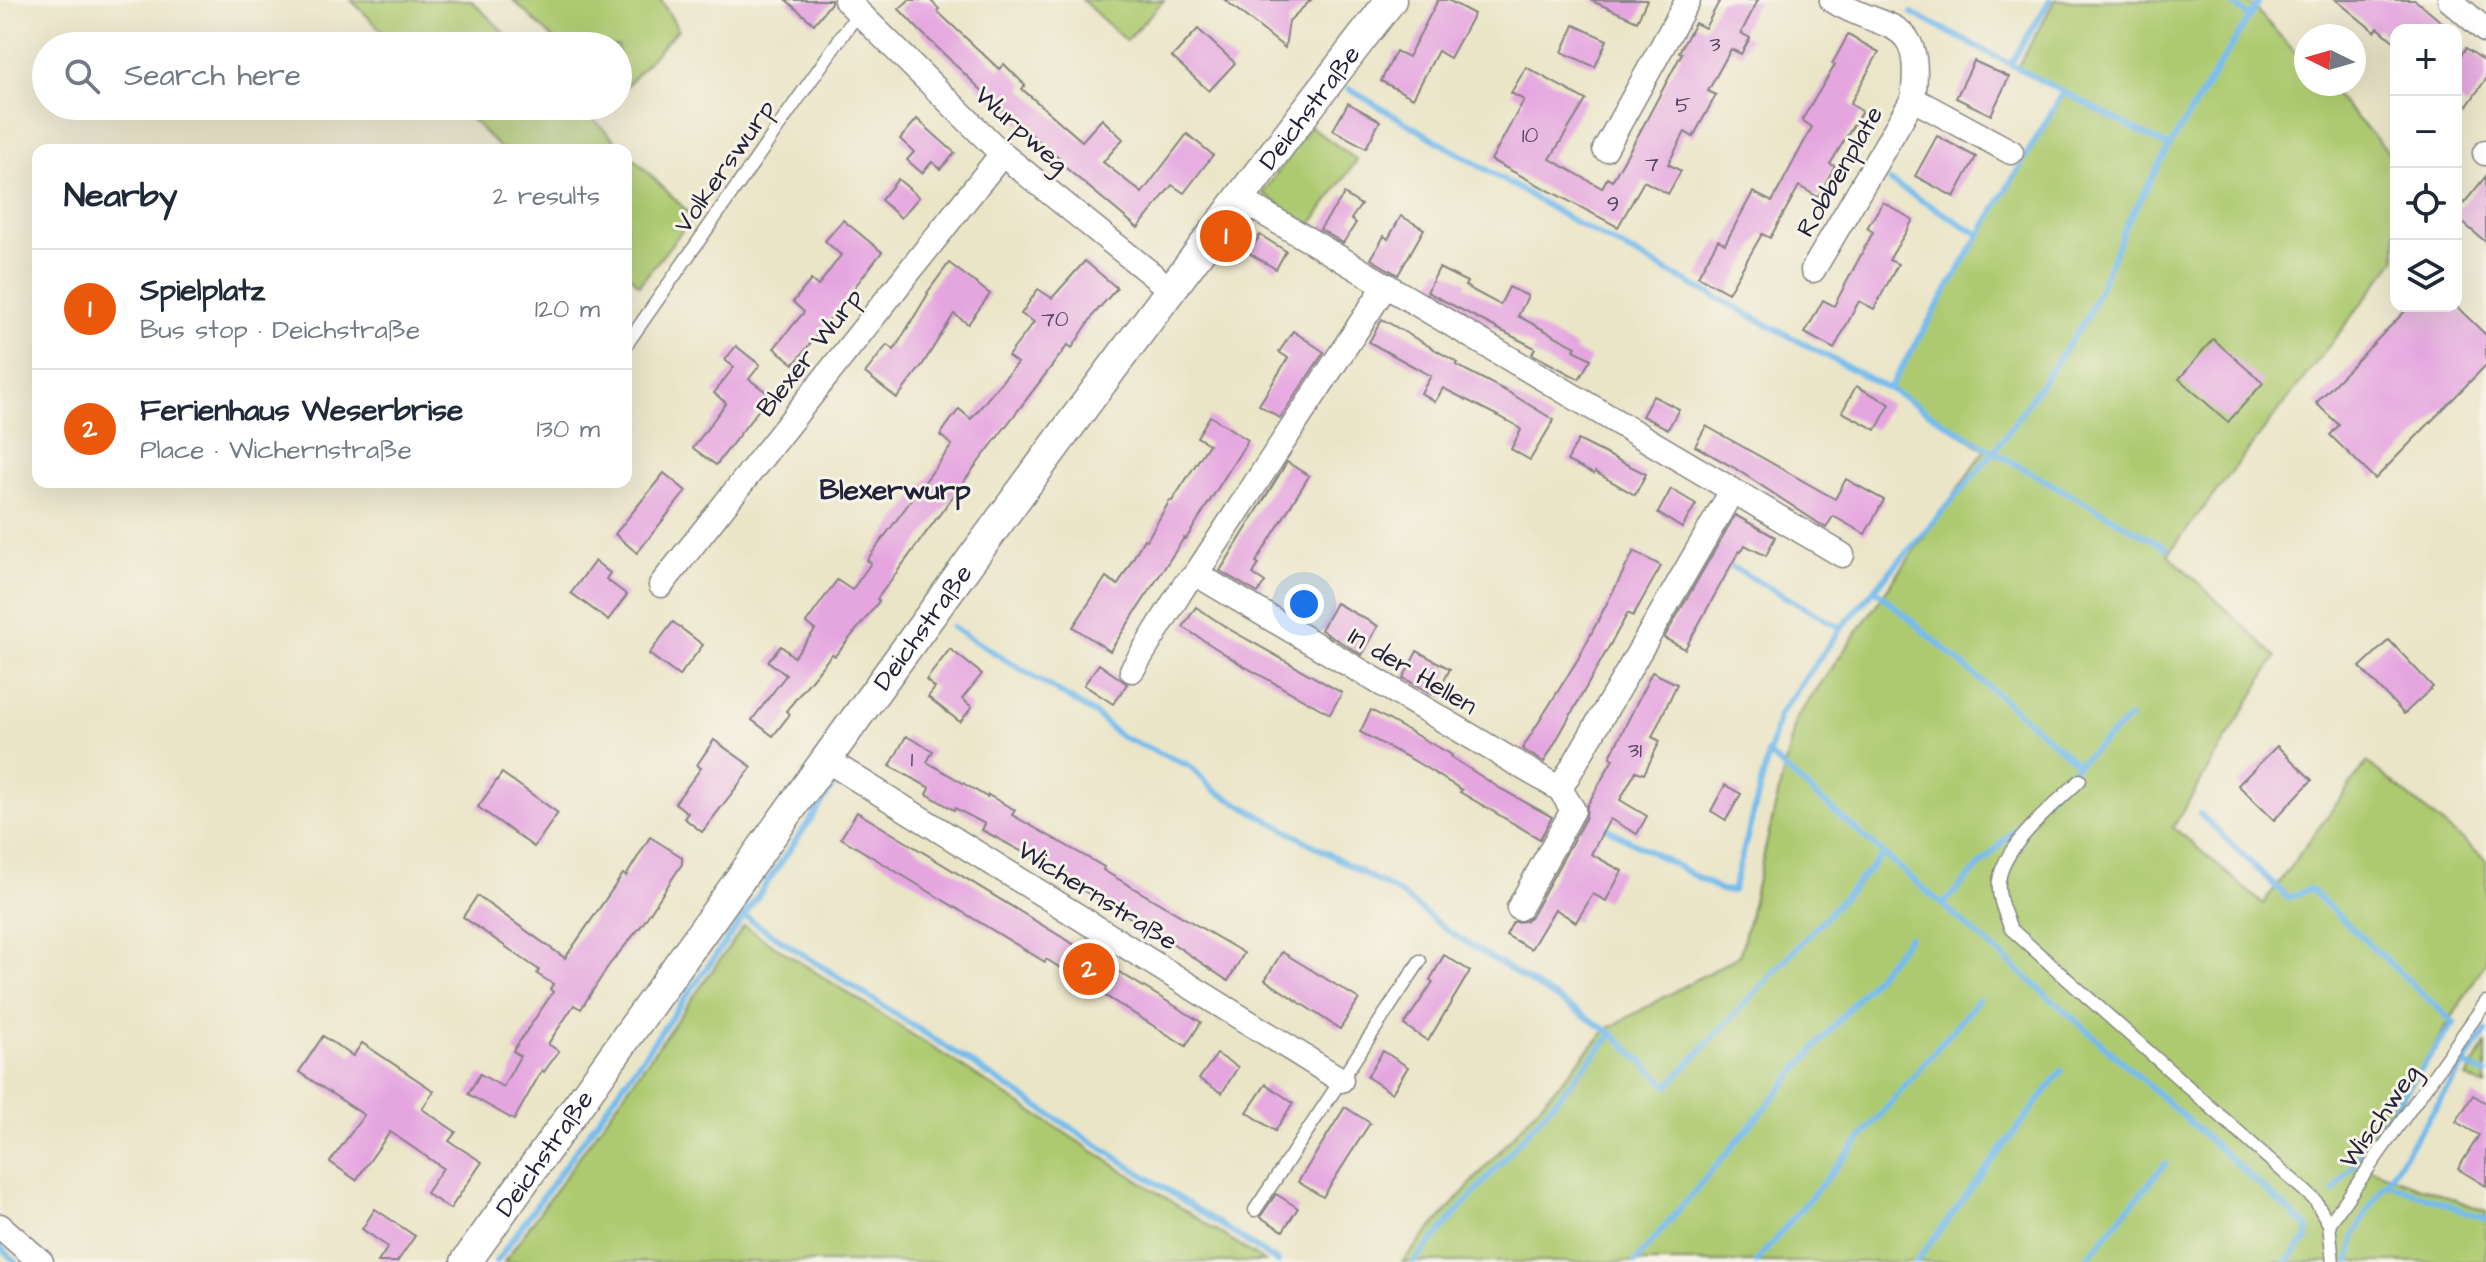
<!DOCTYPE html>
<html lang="en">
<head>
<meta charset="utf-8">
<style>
  :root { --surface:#fff; --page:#f2f2f3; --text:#1f2937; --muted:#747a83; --line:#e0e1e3; --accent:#ea580c }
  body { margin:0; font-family:"Architects Daughter",sans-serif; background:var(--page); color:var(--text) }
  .controls { position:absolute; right:24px; top:24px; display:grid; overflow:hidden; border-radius:16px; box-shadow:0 8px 32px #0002 }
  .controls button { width:72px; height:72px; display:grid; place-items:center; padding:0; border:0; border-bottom:2px solid var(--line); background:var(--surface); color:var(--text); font:40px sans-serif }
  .compass { position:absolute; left:2294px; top:24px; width:72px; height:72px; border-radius:50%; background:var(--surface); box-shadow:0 8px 32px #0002; rotate:275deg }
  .you { position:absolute; left:1304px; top:604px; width:28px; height:28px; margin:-20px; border:6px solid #fff; border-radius:50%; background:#1a73e8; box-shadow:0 0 0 12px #1a73e833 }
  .badge { display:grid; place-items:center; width:52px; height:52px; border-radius:50%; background:var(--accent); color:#fff; font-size:26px; font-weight:700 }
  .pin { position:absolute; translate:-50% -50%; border:4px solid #fff; box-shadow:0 2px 8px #0006 }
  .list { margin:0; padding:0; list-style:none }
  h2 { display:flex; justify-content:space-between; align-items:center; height:104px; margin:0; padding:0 32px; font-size:34px }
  h2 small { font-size:26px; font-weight:400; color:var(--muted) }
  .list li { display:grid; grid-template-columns:52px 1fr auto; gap:24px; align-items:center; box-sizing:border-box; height:120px; padding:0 32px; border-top:2px solid var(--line) }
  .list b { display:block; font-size:30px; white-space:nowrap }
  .list p { margin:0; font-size:26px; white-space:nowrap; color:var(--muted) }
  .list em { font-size:26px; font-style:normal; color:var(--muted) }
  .icon { flex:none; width:44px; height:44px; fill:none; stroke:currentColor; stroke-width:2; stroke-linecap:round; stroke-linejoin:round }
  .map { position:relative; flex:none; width:2486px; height:1262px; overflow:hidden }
  .search { position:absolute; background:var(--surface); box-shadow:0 8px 32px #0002; left:32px; top:32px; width:600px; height:88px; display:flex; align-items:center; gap:20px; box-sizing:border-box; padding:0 28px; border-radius:44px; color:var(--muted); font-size:30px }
  .panel { position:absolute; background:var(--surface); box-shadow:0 8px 32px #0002; left:32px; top:144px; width:600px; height:344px; border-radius:16px }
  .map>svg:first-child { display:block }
  .green { fill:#adca70; stroke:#687656; stroke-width:2 }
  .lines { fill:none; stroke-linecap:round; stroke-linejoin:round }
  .stream { stroke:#76bced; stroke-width:6 }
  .building { fill:#e5a6e0 }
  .service-casing { stroke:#868482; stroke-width:15 }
  .minor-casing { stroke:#868482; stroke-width:27 }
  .tertiary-casing { stroke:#868482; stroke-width:33 }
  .service { stroke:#fff; stroke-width:12 }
  .minor { stroke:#fff; stroke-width:24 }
  .tertiary { stroke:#fff; stroke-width:30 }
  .labels { text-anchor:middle; stroke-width:6; stroke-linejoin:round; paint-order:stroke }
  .number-label { font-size:22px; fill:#534364 }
  .street-label { font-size:26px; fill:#22223b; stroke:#f7f3e8 }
  .neighbourhood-label { font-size:28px; font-weight:bold; fill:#22223b; stroke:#f7f3e8 }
</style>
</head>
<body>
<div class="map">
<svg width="2486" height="1262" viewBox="0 0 2486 1262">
  <rect width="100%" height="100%" fill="#f7f3e8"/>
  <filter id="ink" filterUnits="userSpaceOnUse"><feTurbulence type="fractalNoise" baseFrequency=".0125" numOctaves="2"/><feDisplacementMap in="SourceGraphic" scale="16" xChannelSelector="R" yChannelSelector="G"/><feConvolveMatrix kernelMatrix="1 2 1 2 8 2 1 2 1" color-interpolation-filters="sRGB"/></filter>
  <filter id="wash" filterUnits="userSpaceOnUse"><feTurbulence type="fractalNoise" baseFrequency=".006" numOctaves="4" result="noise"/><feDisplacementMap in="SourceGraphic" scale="32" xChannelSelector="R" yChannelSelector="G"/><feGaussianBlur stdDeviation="1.8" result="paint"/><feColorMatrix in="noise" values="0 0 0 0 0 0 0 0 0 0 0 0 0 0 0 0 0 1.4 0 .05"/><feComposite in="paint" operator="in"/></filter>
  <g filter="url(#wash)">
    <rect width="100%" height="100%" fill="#ebe5c8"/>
    <g class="green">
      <polygon points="351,0 471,0 518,46 397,46"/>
      <polygon points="513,0 661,0 678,29 618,95 618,46 561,46"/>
      <polygon points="1082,0 1164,0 1126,41"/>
      <polygon points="2055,0 2247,0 2306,64 2306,84 2325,84 2396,160 2396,259 2168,554 2276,657 2173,827 2263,904 2367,762 2486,860 2486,961 2363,1166 2486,1211 2486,1262 1402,1262 1607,1029 1740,955 1796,719 1985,450 1889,389 2063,93 2017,68"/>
      <polygon points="458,106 580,106 625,150 502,150"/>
      <polygon points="1310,126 1357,160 1310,226 1263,193"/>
      <polygon points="626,151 693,217 639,285 626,272"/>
      <polygon points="744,926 1265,1262 504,1262"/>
      <polygon points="2486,1044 2486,1087 2466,1078"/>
    </g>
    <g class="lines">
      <g class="stream">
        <polyline points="2227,0 2249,16"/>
        <polyline points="1912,13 2169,147"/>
        <polyline points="2011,63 2050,0"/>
        <polyline points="1349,89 1580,225 1889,389 1994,452 2167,548"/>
        <polyline points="1889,181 1980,235"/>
        <polyline points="1889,389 2063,93"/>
        <polyline points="1727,564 1841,628"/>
        <polyline points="1875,589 2078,764"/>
        <polyline points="952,627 1095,714 1120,736 1190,766 1214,790 1399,893 1448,931 1613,1034 1668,1086 1884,854"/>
        <polyline points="1767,753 2071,1016 2308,1228 2306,1241"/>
        <polyline points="2200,814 2288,898 2310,889 2454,1023 2334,1191"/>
        <polyline points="1601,825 1721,890 1733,891 1779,715 1841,628 1994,452 2088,316 2126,225 2169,147 2260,0"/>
        <polyline points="1943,904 2078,764 2130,718"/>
        <polyline points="744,916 833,787"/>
        <polyline points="2464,1065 2486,1074"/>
        <polyline points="2387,1183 2486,1219"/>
        <polyline points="0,1247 16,1262"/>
        <polyline points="496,1262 744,916 1278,1262"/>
        <polyline points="1414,1262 1613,1034"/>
        <polyline points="1635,1262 1909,937"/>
        <polyline points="1756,1262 1978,1000"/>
        <polyline points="1916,1262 2061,1071"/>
        <polyline points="2084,1262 2165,1164"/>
        <polyline points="2286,1262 2306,1239"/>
        <polyline points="2349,1262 2356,1232 2371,1206 2486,1031"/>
      </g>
    </g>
    <g id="blocks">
      <g class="building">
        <polygon points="786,0 831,0 831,3 814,24"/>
        <polygon points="909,0 930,0 939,9 937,11 999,69 1004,64 1025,85 1022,89 1082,141 1102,119 1123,139 1103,162 1142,193 1187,134 1213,155 1184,193 1172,185 1138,228 1061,164 1063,162 996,104 918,29 899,9"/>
        <polygon points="1225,0 1311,0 1289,21 1285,48"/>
        <polygon points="1438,0 1448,0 1474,14 1450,58 1438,51 1413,98 1381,81 1396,51 1408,57"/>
        <polygon points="1590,0 1647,0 1637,21"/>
        <polygon points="1720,0 1758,0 1741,33 1750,38 1741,54 1731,49 1708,91 1716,95 1693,137 1685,132 1668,164 1681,171 1668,194 1644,181 1618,227 1491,160 1524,100 1511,93 1526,67 1586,100 1550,159 1602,188 1607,178 1612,181 1641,130 1682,53 1679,52 1695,23 1705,28"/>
        <polygon points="2336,0 2415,0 2451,30 2396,30 2396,43 2378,28 2375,32"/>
        <polygon points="1574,25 1607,40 1595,67 1562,52"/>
        <polygon points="1198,29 1235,63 1209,91 1172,57"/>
        <polygon points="1848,35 1879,52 1850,104 1862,111 1830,164 1835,166 1818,197 1799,186 1770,238 1762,234 1728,293 1698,276 1718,240 1725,244 1753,192 1772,202 1812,127 1802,120 1835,65 1832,64"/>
        <polygon points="2466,48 2486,62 2486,79 2467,106 2456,98 2456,62"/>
        <polygon points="1974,61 2009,77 1991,115 1956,98"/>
        <polygon points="1348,103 1380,121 1366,148 1333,130"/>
        <polygon points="917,119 955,153 940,169 932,162 922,173 907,160 914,152 900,139"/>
        <polygon points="1937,136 1976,157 1954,197 1915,176"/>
        <polygon points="2486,176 2486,242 2456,217 2456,213"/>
        <polygon points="898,179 919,197 901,218 881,200"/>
        <polygon points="1344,194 1361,205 1351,219 1356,223 1343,243 1320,229"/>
        <polygon points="1883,202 1913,220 1889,260 1898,264 1874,309 1859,301 1834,349 1805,333 1823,300 1834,306 1873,232 1867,228"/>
        <polygon points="1401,216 1424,229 1398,275 1371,259 1384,236 1388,239"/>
        <polygon points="843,220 882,252 794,364 774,348 804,312 793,302 811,280 818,286 841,255 825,241"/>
        <polygon points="1260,235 1286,251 1276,269 1249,253"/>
        <polygon points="1085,261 1117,288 1094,314 1072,348 1068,345 977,464 877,599 879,601 863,622 835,656 832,654 786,711 790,714 773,736 752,720 786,675 768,661 781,646 794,657 815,630 806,623 837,580 852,590 871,563 867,560 952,445 940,435 959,409 971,419 1017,363 1008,356 1034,322 1021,314 1038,289 1052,298"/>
        <polygon points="949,263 990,294 968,324 954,314 923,364 897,398 865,373 887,345 894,350 928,294 927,293"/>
        <polygon points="1439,268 1467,282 1465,286 1500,305 1509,287 1528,296 1518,316 1576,347 1574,350 1591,359 1579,379 1532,354 1535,348 1427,292"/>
        <polygon points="2410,306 2456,306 2486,335 2486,365 2375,479 2330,435 2339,425 2316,403"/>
        <polygon points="1382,319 1458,363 1456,365 1510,393 1554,420 1530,460 1511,449 1521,430 1514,424 1443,388 1435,402 1421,393 1431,376 1369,342"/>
        <polygon points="1293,331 1324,352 1280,418 1259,405 1288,358 1279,352"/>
        <polygon points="2213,339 2263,383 2228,422 2179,379"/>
        <polygon points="736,346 760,365 749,379 770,395 716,465 693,448 726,403 714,393 734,367 725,360"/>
        <polygon points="1856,386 1890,404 1876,430 1842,412"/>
        <polygon points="1653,396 1679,409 1668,429 1642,416"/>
        <polygon points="1210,416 1248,440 1186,539 1184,538 1110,651 1073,627 1106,577 1118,585 1144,539 1147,540 1170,500 1172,501 1209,444 1197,437"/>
        <polygon points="1706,426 1835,499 1846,479 1884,500 1865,534 1833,516 1826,528 1733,467 1695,446"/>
        <polygon points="1578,440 1646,474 1635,495 1595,472 1594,474 1567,461"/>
        <polygon points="1287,462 1309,476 1256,562 1259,564 1253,574 1265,582 1258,593 1220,571"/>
        <polygon points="664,473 686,491 637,553 615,534"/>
        <polygon points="1671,489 1696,504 1682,528 1658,513"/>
        <polygon points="1735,515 1775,537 1766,556 1745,545 1741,552 1739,551 1685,649 1664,638"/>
        <polygon points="1634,551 1661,566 1633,616 1628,613 1544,762 1522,749 1578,659"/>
        <polygon points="595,561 610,573 606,579 627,595 608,620 571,593"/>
        <polygon points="1336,603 1378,626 1362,655 1321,630"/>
        <polygon points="1196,607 1229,629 1342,693 1330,714 1242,665 1183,627"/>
        <polygon points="673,622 703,645 679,676 649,654"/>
        <polygon points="2389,640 2433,687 2404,714 2360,667"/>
        <polygon points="950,649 982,674 962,699 972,707 960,722 928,697 935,688 926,680"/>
        <polygon points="1417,651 1450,669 1436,696 1403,678"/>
        <polygon points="1099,664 1127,684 1113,704 1084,685"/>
        <polygon points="1652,672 1677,684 1652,737 1660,741 1644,774 1636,771 1620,800 1647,816 1637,834 1610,819 1591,854 1622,871 1606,901 1593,894 1576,922 1555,909 1531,949 1506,935 1513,922 1526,921 1532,915 1586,817 1587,806 1613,759 1610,757"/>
        <polygon points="1371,710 1452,755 1451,757 1501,789 1552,817 1540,839 1460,792 1462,790 1413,760 1360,732"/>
        <polygon points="906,736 933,751 927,762 987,797 988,795 1015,810 1012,815 1104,867 1103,870 1244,953 1228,981 1162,936 1067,881 1069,877 982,830 985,824 955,808 954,810 927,794 930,788 890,766"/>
        <polygon points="714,740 752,767 702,832 684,818 688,813 675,803 701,768 697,765"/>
        <polygon points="2277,746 2312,780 2274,820 2238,785"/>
        <polygon points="502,773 558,813 534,847 478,807"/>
        <polygon points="1725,785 1741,794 1726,820 1711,811"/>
        <polygon points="857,812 1201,1022 1186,1046 1046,959 1045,962 841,838"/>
        <polygon points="650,837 682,857 682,864 642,925 609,965 581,1009 574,1005 548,1044 559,1051 544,1072 542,1070 514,1120 468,1094 480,1074 503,1087 520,1056 513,1051 553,992 550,989 553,984 537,974 539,970 463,917 477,896 565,958 623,874 626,876"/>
        <polygon points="1282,952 1359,999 1340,1029 1265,980"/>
        <polygon points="1444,955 1470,971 1428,1041 1404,1025 1433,982 1430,980"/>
        <polygon points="323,1036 353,1056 362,1043 434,1091 422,1109 456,1132 449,1141 482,1162 450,1209 426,1193 443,1168 390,1132 356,1180 330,1162 364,1115 299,1072"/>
        <polygon points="1383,1051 1408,1067 1392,1093 1367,1077"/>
        <polygon points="1217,1054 1238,1067 1222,1093 1199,1079"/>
        <polygon points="1266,1084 1293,1103 1275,1131 1247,1112"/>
        <polygon points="2473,1095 2486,1103 2486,1186 2458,1169 2479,1135 2456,1122"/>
        <polygon points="1345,1107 1370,1123 1323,1197 1298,1182"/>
        <polygon points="1276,1194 1298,1208 1283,1231 1260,1217"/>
        <polygon points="375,1209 415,1236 397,1262 378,1262 388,1247 362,1229"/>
      </g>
    </g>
  </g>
  <g filter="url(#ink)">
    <use href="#blocks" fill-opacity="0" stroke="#868482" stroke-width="2"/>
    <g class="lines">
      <defs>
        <g id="service">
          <polyline points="626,345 858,13"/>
          <path d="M2080 780C2054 806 2004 844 1999 881 1997 897 2005 914 2011 929L2315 1200 2329 1224"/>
          <polyline points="1255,1210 1420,961"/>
          <polyline points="2333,1262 2329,1224 2486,1002"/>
        </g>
        <g id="minor">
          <polyline points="846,0 1002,154 1170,289"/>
          <path d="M1832 0C1886 34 1924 12 1913 99L2011 152"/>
          <polyline points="2450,0 2486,31"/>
          <polyline points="1605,149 1688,0"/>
          <polyline points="2485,153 2486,152"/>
          <polyline points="1238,198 1842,555"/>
          <polyline points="1813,270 1913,99"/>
          <polyline points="1196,574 1560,789"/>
          <polyline points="661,585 1002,154"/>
          <polyline points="1132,670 1184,586 1196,574 1386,285"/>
          <polyline points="825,759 1341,1080"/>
          <polyline points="1519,908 1573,810 1560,789 1732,491"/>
          <polyline points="0,1226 41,1262"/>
        </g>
        <g id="tertiary">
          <path id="s1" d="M466 1262C769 837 1072 413 1391 0"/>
        </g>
      </defs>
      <use href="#service" class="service-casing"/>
      <use href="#minor" class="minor-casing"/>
      <use href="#tertiary" class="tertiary-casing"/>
      <use href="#service" class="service"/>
      <use href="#minor" class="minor"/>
      <use href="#tertiary" class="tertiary"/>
    </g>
  </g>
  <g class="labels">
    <g class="number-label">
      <text x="1715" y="51">3</text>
      <text x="1683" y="112">5</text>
      <text x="1530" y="142">10</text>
      <text x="1652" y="171">7</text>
      <text x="1613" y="211">9</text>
      <text x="1055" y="326">70</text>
      <text x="1635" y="757">31</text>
      <text x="912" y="766">1</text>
    </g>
    <g class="street-label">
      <text dy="9" stroke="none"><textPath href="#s1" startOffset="1430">Deichstraße</textPath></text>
      <text transform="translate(1022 129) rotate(42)" y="9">Wurpweg</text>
      <text transform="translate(724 166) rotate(-55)" y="9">Volkerswurp</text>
      <text transform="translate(1839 171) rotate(-60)" y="9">Robbenplate</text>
      <text transform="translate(809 352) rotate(-52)" y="9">Blexer Wurp</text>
      <text dy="9" stroke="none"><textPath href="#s1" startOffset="782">Deichstraße</textPath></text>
      <text transform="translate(1413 670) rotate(31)" y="9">In der Hellen</text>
      <text transform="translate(1098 895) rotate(32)" y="9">Wichernstraße</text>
      <text transform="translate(2379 1116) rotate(-55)" y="9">Wischweg</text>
      <text dy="9" stroke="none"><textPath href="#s1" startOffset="134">Deichstraße</textPath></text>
    </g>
    <g class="neighbourhood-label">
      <text x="895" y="499">Blexerwurp</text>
    </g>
  </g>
</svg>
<div class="controls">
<button>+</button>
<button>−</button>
<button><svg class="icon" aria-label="locate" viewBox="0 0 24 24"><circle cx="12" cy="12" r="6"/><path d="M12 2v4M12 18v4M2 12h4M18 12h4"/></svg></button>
<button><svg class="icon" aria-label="layers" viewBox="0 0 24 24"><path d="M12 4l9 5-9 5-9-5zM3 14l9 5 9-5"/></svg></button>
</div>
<svg class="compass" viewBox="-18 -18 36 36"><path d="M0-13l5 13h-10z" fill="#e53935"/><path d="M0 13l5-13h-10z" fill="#747a83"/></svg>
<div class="you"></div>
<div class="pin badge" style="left:1226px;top:236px">1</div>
<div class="pin badge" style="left:1089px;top:969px">2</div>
<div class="search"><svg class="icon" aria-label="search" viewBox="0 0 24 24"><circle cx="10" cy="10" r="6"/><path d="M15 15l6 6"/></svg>Search here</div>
<section class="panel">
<h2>Nearby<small>2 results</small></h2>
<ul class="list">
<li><span class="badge">1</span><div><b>Spielplatz</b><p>Bus stop · Deichstraße</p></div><em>120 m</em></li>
<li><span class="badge">2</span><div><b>Ferienhaus Weserbrise</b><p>Place · Wichernstraße</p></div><em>130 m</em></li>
</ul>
</section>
</div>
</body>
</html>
